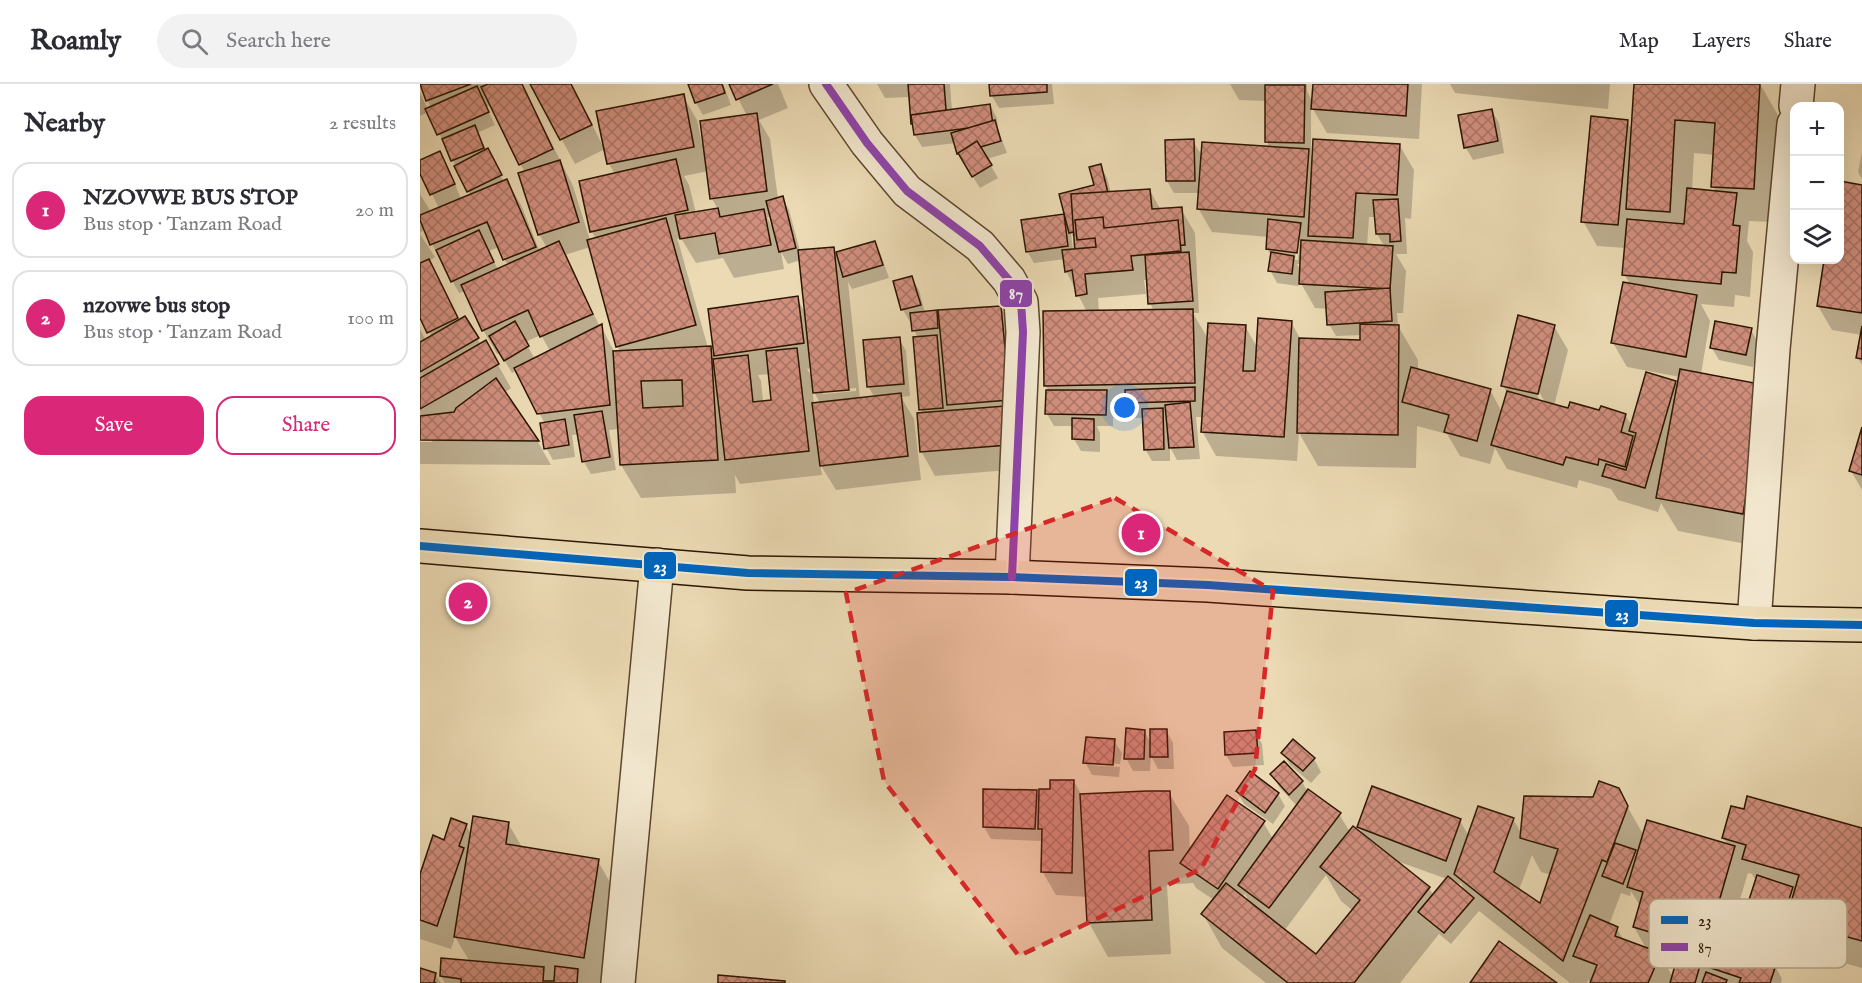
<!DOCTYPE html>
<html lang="en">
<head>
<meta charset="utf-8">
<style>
  :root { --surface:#fff; --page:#f2f2f3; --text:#2b2b33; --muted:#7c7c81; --line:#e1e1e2; --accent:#db2777 }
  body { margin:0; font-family:"IM FELL English",serif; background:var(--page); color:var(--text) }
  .controls { position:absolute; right:18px; top:18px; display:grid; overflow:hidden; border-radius:12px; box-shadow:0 6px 24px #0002 }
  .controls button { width:54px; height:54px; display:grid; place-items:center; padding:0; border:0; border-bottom:2px solid var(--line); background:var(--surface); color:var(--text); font:30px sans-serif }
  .you { position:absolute; left:705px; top:324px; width:21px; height:21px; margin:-15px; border:4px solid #fff; border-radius:50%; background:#1a73e8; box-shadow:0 0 0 9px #1a73e833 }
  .badge { display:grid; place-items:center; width:39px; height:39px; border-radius:50%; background:var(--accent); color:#fff; font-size:20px; font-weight:700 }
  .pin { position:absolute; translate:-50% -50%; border:3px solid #fff; box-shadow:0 2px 6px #0006 }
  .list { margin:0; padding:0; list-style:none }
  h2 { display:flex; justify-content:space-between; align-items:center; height:78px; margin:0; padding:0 24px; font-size:26px }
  h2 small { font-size:20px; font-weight:400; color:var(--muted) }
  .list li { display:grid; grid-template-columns:39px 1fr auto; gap:18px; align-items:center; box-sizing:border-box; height:96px; margin:0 12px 12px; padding:0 12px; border:2px solid var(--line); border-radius:18px }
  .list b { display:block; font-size:22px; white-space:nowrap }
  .list p { margin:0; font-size:20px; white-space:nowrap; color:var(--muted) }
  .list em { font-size:20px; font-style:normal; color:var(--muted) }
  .actions { display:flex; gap:12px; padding:18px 24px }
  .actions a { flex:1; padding:14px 0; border:2px solid var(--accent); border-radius:18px; text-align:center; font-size:21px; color:var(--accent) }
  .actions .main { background:var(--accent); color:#fff }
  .icon { flex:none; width:33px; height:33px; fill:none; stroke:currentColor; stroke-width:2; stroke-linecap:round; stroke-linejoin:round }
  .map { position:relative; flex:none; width:1442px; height:899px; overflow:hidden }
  header { display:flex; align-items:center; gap:36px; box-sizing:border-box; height:84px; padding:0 30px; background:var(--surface); border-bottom:2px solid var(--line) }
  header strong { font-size:28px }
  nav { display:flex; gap:33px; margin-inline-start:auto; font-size:21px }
  .search { width:420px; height:54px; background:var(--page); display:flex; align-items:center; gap:15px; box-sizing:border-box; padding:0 21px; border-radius:33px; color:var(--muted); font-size:22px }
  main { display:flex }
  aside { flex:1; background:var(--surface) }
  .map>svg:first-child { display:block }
  .shadow { fill:#0003; fill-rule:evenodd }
  .building { fill:url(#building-cross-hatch); stroke:#2c1500; stroke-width:1.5; fill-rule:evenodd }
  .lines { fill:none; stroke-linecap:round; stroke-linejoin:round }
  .minor-casing { stroke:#5c462d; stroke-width:36 }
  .highway-casing { stroke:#2c1500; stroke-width:36 }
  .minor { stroke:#f2e7ce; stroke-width:33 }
  .highway { stroke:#ebdab4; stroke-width:33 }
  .bus-1-casing { stroke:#f2e7ce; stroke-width:12 }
  .bus-2-casing { stroke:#f2e7ce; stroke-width:12 }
  .bus-1 { stroke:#0065bd; stroke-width:8 }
  .bus-2 { stroke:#8e44ad; stroke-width:8 }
  .marked { fill:#d62828; fill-opacity:0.2; stroke:#d62828; stroke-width:4.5; stroke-dasharray:12 8; stroke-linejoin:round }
  .key { fill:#f2e7ce; stroke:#b7a890; stroke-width:1.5 }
  .key-label { font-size:16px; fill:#2c1500 }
  .line-badge { stroke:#f2e7ce; stroke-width:2 }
  .badge-label { font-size:16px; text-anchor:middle; font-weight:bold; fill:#fff }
</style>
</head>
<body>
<header>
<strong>Roamly</strong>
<div class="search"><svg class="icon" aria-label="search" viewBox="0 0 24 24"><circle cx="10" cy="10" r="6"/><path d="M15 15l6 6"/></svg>Search here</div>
<nav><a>Map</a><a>Layers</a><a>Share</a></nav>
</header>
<main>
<aside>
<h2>Nearby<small>2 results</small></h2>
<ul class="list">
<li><span class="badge">1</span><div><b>NZOVWE BUS STOP</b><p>Bus stop · Tanzam Road</p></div><em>20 m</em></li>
<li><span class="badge">2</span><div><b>nzovwe bus stop</b><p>Bus stop · Tanzam Road</p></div><em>100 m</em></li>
</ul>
<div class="actions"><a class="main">Save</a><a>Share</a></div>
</aside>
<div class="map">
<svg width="1442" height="899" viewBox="0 0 1442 899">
  <defs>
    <pattern id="building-cross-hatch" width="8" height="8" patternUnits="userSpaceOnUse" patternTransform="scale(1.5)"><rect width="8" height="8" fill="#d18f7e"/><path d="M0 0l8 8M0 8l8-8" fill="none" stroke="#aa7465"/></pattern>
  </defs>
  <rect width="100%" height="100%" fill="#ebdab4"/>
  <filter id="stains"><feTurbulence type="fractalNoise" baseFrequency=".00333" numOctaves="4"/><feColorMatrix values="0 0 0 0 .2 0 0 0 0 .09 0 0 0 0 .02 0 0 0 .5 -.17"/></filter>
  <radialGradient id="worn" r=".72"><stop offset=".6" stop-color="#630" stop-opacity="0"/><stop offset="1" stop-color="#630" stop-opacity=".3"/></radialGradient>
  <g class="shadow">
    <path d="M1 0H102L153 102 170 156 176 155 172 148 195 90 189 80 185 65 155 80 112 0H151L184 64 263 12 277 36 282 60H284L327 32 311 0H358L368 24 339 36 350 55 358 115 362 114 369 126 380 167 413 165 416 170 454 158 461 171 469 194 432 205 428 198 440 315 455 314 448 302 479 255 486 267 490 312 481 313 494 335 501 396 416 406 400 380 402 391 320 400 315 391 316 409 221 414 201 381 199 345 189 346 196 386 171 390 164 378 159 350 152 351 155 373 133 376 126 364 125 340 97 286 92 289 80 269 77 270 63 246 45 207 39 209 12 160 5 145 0 149V110L11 128 19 124 0 86V78L27 81 41 115 51 112 8 28 0 32V9L8 26 11 24ZM72 21 105 89 119 150 127 164 120 168 101 121 87 97 84 98 57 49 75 41 66 23ZM288 87 292 115 298 125 276 129 269 101 264 92ZM347 133H352L354 146ZM261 154 276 179 303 174 314 194 364 185 361 168 368 180 381 176 386 230 377 214 289 226 296 273 290 264H288L259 160 257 155ZM79 163 88 182 78 186 69 167ZM170 163 197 262 201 269H195L181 242 180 243 145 171ZM121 251 130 267 115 275 105 258ZM392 284 393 294 387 285ZM350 290 353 317 343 318 341 297 338 291ZM392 304 399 317 401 320H394ZM436 304V307L403 310V307Z"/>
    <polygon points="269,0 303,0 311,21 283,31 276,19"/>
    <polygon points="457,0 530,0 532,27 570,21 577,34 578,45 587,69 567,75 578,94 560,104 546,82 536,59 502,63 495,51 491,13 465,14"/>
    <polygon points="571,0 632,0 634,20 579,24 572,12"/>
    <path d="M810 0H887V7L893 19 894 0H1002L999 55 907 49 891 22V71L894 76 980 62 994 86 991 135 985 134 987 170H976L986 187 983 229H977L978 242 998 276V287L1070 306 1082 328 1087 309 1083 301 1134 242 1148 266 1134 322 1149 326 1205 331 1212 342 1255 298 1258 303 1260 293 1207 283 1193 259 1210 200 1204 190 1206 164 1177 162 1163 137 1207 37 1212 47 1215 0H1340L1359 33 1352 138 1329 137 1327 157 1333 168 1330 213 1315 211 1314 223 1281 220 1290 237 1281 290 1345 302 1342 463 1258 447 1241 419 1238 428 1198 416 1191 405 1159 396 1157 404 1087 385 1075 364 1070 380 1040 372 1027 350 997 342 996 384 898 382 879 349 877 377 796 372 782 347 783 333H776L780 375 757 376 750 363V377H732L725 365 724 334H693V342H677L680 349V368L661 367 654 355V342H634L627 330 629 307 625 301 667 228 646 187 645 175 614 179 607 167 643 132 647 139 675 102 680 82 687 94 691 109 730 107 741 126 761 125 775 149 779 229H773L788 255 825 242 838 265 871 238 881 256 941 257V251L916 252 909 240 908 225 895 224 879 196 878 202 857 199 850 186 852 172 847 165 848 153 792 148 778 124 780 109H754L747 97 773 57 782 72 850 64 847 58V17L819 16ZM1274 69 1295 71 1293 102 1296 109 1272 106ZM949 133H956L957 150 965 163 947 162ZM651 149 656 158 657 166H653ZM877 155H880L878 176H875ZM877 180H882L881 188ZM724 196H728L730 219 734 227 679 228 678 214 726 210ZM1116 303 1125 318H1121L1113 304Z"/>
    <polygon points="1030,0 1190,0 1188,25 1035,9"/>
    <polygon points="1072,27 1079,39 1084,69 1053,76 1046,64"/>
    <polygon points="1442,68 1442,95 1438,88"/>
    <polygon points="1420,99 1442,102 1442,281 1438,274 1442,251 1412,246 1398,222 1405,176 1420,176"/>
    <polygon points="0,150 15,173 9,177 39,237 45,234 61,261 65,258 91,304 84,309 118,358 131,381 0,380 0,358 12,358 12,355 0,355 0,245 6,257 12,253 0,230"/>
    <polygon points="491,193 499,206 505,229 516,227 521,235 581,223 595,248 602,385 515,392 501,367 503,330 501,326 495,254 498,254 494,246 493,237 490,238 483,226 475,198"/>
    <polygon points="1331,246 1338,258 1333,283 1299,276 1292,264"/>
    <polygon points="1442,349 1442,406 1431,387"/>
    <polygon points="746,646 753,659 754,685 738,685 731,672 730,687 713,687 706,674 724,647 731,659"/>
    <polygon points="835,648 842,660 844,681 813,683 806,671"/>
    <polygon points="694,657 702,669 700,680 671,678 671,681 700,683 699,693 672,691 665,678"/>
    <polygon points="863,669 894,675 901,688 891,699 870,681"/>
    <path d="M864 679 882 698 888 708 919 730 930 748 944 752 939 743 1040 737 1049 752 1093 735 1102 750 1174 714 1198 706 1224 752 1308 761 1303 754 1442 746V884L1388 869 1371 841 1370 846 1335 834 1328 822 1336 797 1332 790 1328 789 1305 865 1355 882 1362 895 1361 899H1172L1168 896 1167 899H1150L1059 827 1031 860 1019 850 980 899H846L802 864 783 830 794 816 776 804 773 799 747 801 751 870 688 873 669 839 667 813 636 811 622 787 623 757 571 755 564 743 616 708 620 715 631 706 654 697 662 712 749 709 769 742 770 768 843 738 853 755 877 722 859 703 852 690ZM1112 771 1121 788 1131 791 1121 822 1099 806ZM974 776 1027 795 1014 812 1009 804ZM906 791 921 817 933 827 897 872 864 847ZM1033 797 1040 800V798L1047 810ZM1211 807 1220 822 1214 843 1227 866 1204 857 1197 845 1189 841 1201 809 1210 812ZM825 810 830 819 822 813ZM1240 871 1258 876 1253 893Z"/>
    <polygon points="817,708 858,710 865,722 853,740 824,720"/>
    <polygon points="88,739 103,765 178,777 197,811 184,899 25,899 21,892 50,878 35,853 31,865 0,855 0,794 25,758 46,741 51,750"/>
    <polygon points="0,886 15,890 21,899 0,899"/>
  </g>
  <g class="building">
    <polygon points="0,0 51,0 6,17"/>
    <polygon points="68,0 102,0 133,65 99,81 61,3"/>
    <polygon points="110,0 151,0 172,41 140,56"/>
    <polygon points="268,0 302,0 305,9 275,19"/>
    <polygon points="309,0 353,0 316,16"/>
    <polygon points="488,0 524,0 527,38 491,40"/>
    <polygon points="569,0 627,0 627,8 570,12"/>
    <polygon points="893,0 988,0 986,32 891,25"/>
    <polygon points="1214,0 1340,0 1334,105 1291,103 1295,39 1255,36 1250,128 1206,125"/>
    <polygon points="845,1 885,1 884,59 845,58"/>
    <polygon points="57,2 69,28 17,51 5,25"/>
    <polygon points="264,10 274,63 187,80 176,27"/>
    <polygon points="570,20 573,41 494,51 491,31"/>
    <polygon points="1072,25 1078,57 1044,64 1038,31"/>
    <polygon points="337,29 347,107 290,115 280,37"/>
    <polygon points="1171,32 1208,36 1198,141 1161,138"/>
    <polygon points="575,36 581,57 537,70 531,49"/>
    <polygon points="55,41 64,64 31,77 22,55"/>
    <polygon points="774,55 775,97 746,97 745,56"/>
    <polygon points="893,55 980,60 977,111 936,109 933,154 888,152"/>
    <polygon points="557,57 572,81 552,93 538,69"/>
    <polygon points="782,58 889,65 884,133 777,125"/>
    <polygon points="68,64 82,91 47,108 34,82"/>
    <polygon points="20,67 35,100 10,111 0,90 0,76"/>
    <polygon points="256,75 268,126 170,148 159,97"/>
    <polygon points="140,76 159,138 118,151 98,89"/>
    <polygon points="681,80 695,138 649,149 639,110 674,101 669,83"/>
    <polygon points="87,95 116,163 83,176 67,138 10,161 0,136 0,131"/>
    <polygon points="1420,97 1442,101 1442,229 1397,222 1404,176 1420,176"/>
    <polygon points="1267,104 1317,109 1313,141 1320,142 1316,189 1302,188 1301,200 1202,191 1207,135 1264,140"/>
    <polygon points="730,105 732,125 762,123 765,161 655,169 651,110"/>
    <polygon points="363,112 376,164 359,168 346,117"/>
    <polygon points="978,115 981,157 970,158 970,150 956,150 953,116"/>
    <polygon points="298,124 300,133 344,125 351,161 299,170 295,149 260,155 255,131"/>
    <polygon points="644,130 648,162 606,168 601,136"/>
    <polygon points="683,133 684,144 758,136 761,167 711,172 713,186 665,190 667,210 656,212 652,186 645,188 642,166 676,163 675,154 657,156 655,136"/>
    <polygon points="246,134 276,241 196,263 167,156"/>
    <polygon points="848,135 881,139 877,169 846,165"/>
    <polygon points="59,146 74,178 31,198 16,166"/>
    <polygon points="881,156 973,162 970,205 879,200"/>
    <polygon points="139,157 173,230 120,253 108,226 62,247 41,201"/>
    <polygon points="455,157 463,181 423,193 416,168"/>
    <polygon points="414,163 429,306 393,309 378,166"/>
    <polygon points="769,168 773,217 728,220 725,171"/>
    <polygon points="851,168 874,172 872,190 848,187"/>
    <polygon points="9,175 38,234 7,249 0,234 0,179"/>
    <polygon points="492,192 501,221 481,226 473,197"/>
    <polygon points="1203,198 1277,211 1266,273 1191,259"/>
    <polygon points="970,204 972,237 907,241 905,208"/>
    <polygon points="378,212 384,259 294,272 288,225"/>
    <polygon points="581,222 590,316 527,321 518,226"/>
    <polygon points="773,225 775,299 624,302 623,227"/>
    <polygon points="517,226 518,244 492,247 490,229"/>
    <polygon points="1098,231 1135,241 1118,310 1081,302"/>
    <polygon points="45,232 59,254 0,288 0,258"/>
    <polygon points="838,234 872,237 864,353 781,348 788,239 826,241 823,287 835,287"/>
    <polygon points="95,237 109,262 84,277 69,252"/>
    <polygon points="1295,237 1332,244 1326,271 1290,264"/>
    <polygon points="182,240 190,321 117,330 94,284"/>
    <polygon points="940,240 979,241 978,351 877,349 879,254 940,256"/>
    <polygon points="1442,242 1442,275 1436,274"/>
    <polygon points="517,251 523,324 499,326 493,253"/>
    <polygon points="480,253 484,300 447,303 443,256"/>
    <polygon points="66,256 79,280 0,325 0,294"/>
    <path d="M291 262 298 376 200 381 193 267ZM262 296 263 322 223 324 221 297Z"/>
    <polygon points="377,264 389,367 305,376 293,275 328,271 333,318 351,316 346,267"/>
    <polygon points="991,283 1071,305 1057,357 1024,348 1029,331 982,318"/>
    <polygon points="1260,285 1345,301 1323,430 1236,414"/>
    <polygon points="1226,288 1256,297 1225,404 1182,392 1186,380 1206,386 1216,349 1209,347"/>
    <polygon points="76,294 119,357 0,356 0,332 34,328 36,324"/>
    <polygon points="775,303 775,317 706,319 705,306"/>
    <polygon points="626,306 687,306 686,331 625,330"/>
    <polygon points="1087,307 1148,324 1150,318 1179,326 1181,322 1206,330 1201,348 1213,352 1205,383 1179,375 1178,381 1146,373 1143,381 1071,361"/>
    <polygon points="481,309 488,372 400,382 392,319"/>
    <polygon points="770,318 774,363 749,364 745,321"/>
    <polygon points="585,322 589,361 500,368 497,329"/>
    <polygon points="743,324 744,365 724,366 722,325"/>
    <polygon points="182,327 190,373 162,378 154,331"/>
    <polygon points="652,334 674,335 674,356 652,355"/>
    <polygon points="145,335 149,361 124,365 120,339"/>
    <polygon points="1442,343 1442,391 1429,387"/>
    <polygon points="706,644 725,646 724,675 704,675"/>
    <polygon points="730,645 747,645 748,673 730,673"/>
    <polygon points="836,646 838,669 805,671 804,648"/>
    <polygon points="666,653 695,655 693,681 663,679"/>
    <polygon points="873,655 895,674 883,687 861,669"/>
    <polygon points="864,677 883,697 869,711 850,690"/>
    <polygon points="830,687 859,709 845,729 816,707"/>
    <polygon points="630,696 654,696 652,789 621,788 622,745 618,745 619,705 630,705"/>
    <polygon points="1179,697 1199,704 1208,722 1187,778 1182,776 1143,877 1034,790 1058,722 1094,734 1074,788 1120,819 1138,765 1100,754 1104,712 1173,713"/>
    <polygon points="952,702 1041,735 1026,777 937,743"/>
    <polygon points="563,705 617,706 615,745 563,743"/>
    <polygon points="888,705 921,729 849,824 818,801"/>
    <polygon points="727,707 750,707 753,766 729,767 732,836 667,839 660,710"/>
    <polygon points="807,711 845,737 798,805 760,779"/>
    <polygon points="1327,712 1442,744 1442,857 1366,836 1379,791 1322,775 1326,761 1302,754 1311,722 1324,725"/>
    <polygon points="53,732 89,738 86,760 179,775 164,874 34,853"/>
    <polygon points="31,734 47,740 39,762 44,764 17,842 0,836 0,790 13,751 24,756"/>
    <polygon points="1227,736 1315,762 1292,842 1266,834 1260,857 1213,843 1223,808 1207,803"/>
    <polygon points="933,742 1010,803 934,899 868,899 781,830 806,799 896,870 940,816 900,783"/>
    <polygon points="1195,759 1216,766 1203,800 1182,792"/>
    <polygon points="1337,791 1373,803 1363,834 1327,822"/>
    <polygon points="1028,792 1054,814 1024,849 998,828"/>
    <polygon points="1170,831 1198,843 1195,852 1241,869 1228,899 1170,899 1177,881 1153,872"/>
    <polygon points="1268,836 1291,843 1275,899 1250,899"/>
    <polygon points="1079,857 1137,899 1050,899"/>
    <polygon points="1295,860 1356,881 1350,899 1319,899 1321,894 1288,883"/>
    <polygon points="21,874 124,883 123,897 134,897 135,882 158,885 157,899 41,899 41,895 20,892"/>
    <polygon points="0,884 16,889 14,898 16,899 0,899"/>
    <polygon points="1286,888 1307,896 1306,899 1282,899"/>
    <polygon points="298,891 365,897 365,899 298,899"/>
  </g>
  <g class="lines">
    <defs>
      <g id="minor">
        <polyline points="406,0 447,59 487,107 560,162 589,196 601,218 603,248 592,493"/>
        <polyline points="1376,22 1378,0"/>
        <polyline points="1334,539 1353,265 1374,40"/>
        <polyline points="198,899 237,481"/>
      </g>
      <polyline id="highway" points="0,462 328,489 592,493 788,501 1334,539 1442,541"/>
    </defs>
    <use href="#minor" class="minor-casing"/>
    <use href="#highway" class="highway-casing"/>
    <use href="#minor" class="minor"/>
    <use href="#highway" class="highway"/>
    <defs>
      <polyline id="bus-1" points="0,462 328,489 592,493 788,501 1334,539 1442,541"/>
      <polyline id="bus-2" points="406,0 447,59 487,107 560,162 589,196 601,218 603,248 592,493"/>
    </defs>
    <use href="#bus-1" class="bus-1-casing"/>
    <use href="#bus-2" class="bus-2-casing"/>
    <use href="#bus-1" class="bus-1"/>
    <use href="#bus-2" class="bus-2"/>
  </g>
  <path class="marked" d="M695 414 853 507 835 685 781 785 599 872 464 697 426 509Z"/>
  <rect x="1229" y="815" width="198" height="69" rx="9" class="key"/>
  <rect x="1241" y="832" width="27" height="8" fill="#0065bd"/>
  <rect x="1241" y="859" width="27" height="8" fill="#8e44ad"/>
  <g class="key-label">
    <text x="1278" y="842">23</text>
    <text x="1278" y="869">87</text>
  </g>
  <g class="line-badge">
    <rect x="579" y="195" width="34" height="29" rx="6" fill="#8e44ad"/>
    <rect x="223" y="467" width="34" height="29" rx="6" fill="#0065bd"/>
    <rect x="704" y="484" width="34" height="29" rx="6" fill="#0065bd"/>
    <rect x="1184" y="515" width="35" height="29" rx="6" fill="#0065bd"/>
  </g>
  <g class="badge-label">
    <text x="596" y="215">87</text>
    <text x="240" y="488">23</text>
    <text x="721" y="504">23</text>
    <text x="1202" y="536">23</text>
  </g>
  <rect width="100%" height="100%" filter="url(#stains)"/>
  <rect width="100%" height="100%" fill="url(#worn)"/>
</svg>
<div class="controls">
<button>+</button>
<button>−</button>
<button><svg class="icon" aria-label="layers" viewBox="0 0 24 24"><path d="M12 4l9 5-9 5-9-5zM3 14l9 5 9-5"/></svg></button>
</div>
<div class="you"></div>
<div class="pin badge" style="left:721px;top:449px">1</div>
<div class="pin badge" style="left:48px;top:518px">2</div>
</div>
</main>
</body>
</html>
